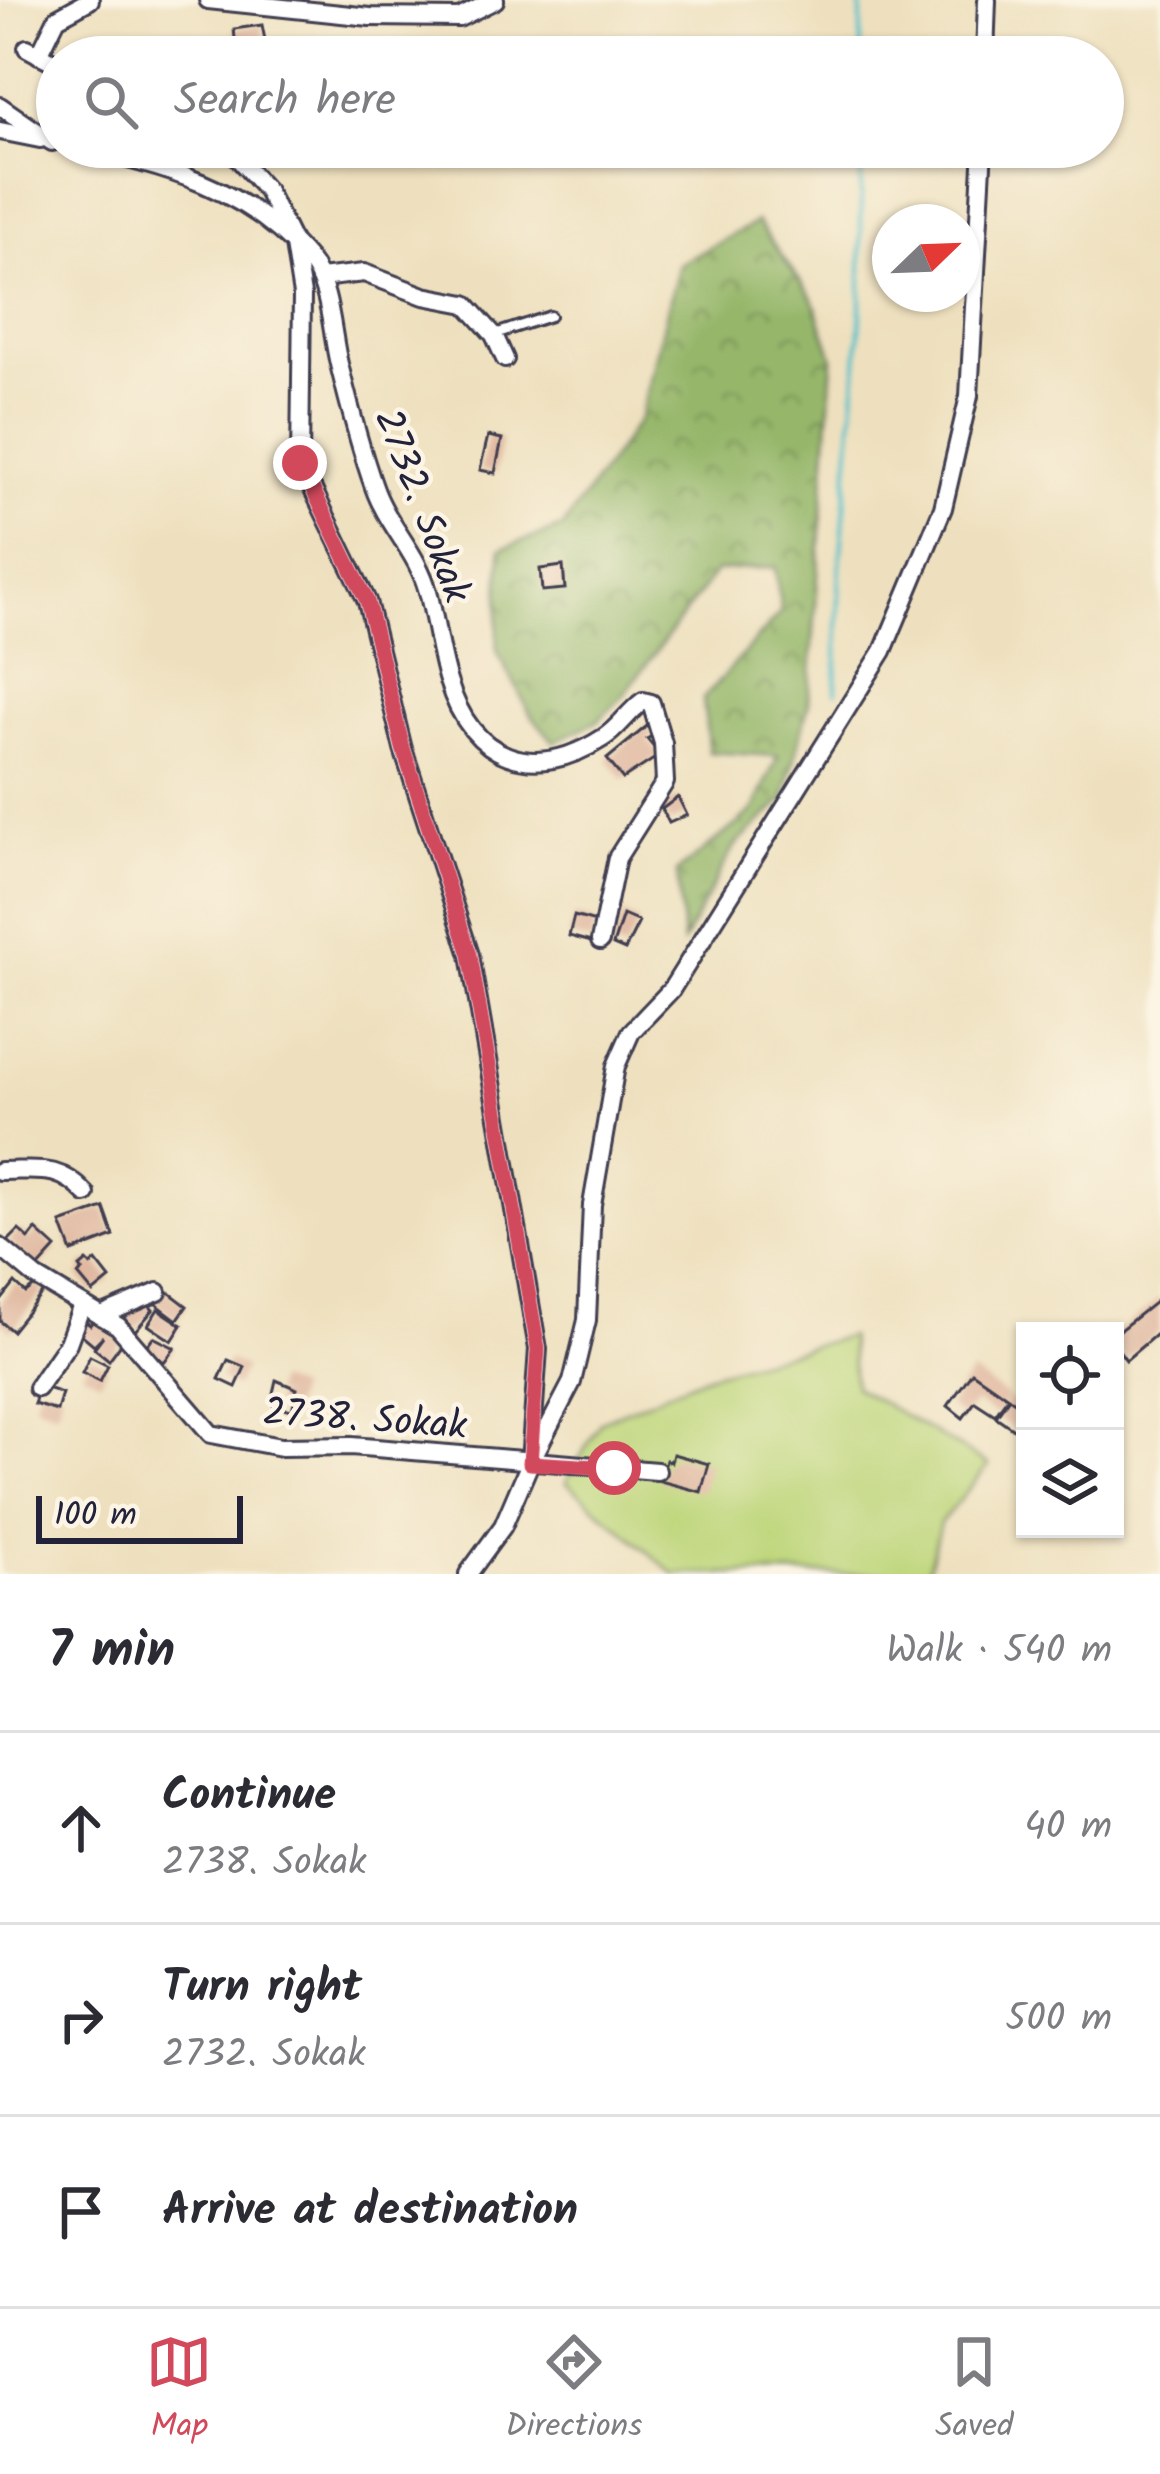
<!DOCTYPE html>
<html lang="en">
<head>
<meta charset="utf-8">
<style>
  :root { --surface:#fff; --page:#f7f7f7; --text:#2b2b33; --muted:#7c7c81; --line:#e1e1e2; --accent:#d1495b }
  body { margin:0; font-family:Kalam,sans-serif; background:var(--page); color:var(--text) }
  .controls { position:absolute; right:36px; bottom:36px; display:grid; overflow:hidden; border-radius:0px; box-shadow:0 3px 9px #0004 }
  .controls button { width:108px; height:108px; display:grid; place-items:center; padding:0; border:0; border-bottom:3px solid var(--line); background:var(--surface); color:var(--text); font:60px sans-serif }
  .compass { position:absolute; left:872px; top:204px; width:108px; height:108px; border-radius:50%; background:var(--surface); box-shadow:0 3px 9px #0004; rotate:67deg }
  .scale { position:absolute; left:36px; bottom:30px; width:207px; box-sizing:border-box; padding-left:12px; border:6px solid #22223b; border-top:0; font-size:33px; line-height:42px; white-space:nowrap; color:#22223b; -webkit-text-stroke:9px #fcf5e5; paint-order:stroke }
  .stop { position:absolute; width:36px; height:36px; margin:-27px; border:9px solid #d1495b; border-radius:50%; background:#fff }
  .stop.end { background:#d1495b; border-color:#fff; box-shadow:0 3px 12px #0008 }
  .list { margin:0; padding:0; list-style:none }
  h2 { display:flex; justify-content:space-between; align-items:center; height:156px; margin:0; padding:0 48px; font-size:51px }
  h2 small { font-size:39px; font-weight:400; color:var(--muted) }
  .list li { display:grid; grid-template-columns:78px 1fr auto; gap:36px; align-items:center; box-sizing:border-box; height:192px; padding:0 48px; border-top:3px solid var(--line) }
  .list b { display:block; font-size:45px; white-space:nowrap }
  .list p { margin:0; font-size:39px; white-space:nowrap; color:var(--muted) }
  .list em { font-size:39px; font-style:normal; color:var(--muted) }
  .icon { flex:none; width:66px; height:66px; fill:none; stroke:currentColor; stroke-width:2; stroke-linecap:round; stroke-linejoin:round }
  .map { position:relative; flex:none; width:1160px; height:1574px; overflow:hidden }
  .search { position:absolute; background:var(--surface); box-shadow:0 3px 9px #0004; left:36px; right:36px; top:36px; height:132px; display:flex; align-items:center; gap:30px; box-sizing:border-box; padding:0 42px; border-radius:66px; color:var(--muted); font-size:45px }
  .sheet { height:732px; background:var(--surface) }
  nav { display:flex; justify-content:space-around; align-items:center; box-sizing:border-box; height:168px; border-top:3px solid var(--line); background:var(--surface); font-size:33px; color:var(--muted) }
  nav a { display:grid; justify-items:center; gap:6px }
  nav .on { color:var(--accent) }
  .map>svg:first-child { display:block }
  .green { fill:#bed67a; stroke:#707c5a; stroke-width:3 }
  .forest { fill:url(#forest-crowns); stroke:#5c6c52; stroke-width:3 }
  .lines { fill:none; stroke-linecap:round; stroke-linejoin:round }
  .stream { stroke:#53c0ca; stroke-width:4.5 }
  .building { fill:#deb29a }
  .lane-casing { stroke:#413e4f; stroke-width:14 }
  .street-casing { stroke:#413e4f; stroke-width:22 }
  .lane { stroke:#fff; stroke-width:8 }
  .street { stroke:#fff; stroke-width:16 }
  .route { stroke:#d1495b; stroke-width:15 }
  .labels { text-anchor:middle; stroke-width:9; stroke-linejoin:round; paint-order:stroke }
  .street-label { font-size:39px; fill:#22223b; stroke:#fcf5e5 }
</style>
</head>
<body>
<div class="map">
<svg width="1160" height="1574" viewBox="0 0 1160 1574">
  <defs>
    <pattern id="forest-crowns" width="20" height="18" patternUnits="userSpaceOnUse" patternTransform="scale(3)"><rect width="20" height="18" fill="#96b76a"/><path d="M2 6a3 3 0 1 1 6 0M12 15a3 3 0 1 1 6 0" fill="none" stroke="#7a9458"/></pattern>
  </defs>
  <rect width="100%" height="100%" fill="#fcf5e5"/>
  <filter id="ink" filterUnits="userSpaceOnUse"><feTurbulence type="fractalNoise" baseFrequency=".00833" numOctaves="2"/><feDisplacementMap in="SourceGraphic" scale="24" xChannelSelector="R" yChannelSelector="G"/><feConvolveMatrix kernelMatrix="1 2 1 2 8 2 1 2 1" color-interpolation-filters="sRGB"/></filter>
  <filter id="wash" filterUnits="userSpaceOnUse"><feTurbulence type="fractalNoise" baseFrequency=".004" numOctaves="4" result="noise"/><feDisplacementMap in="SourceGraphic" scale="48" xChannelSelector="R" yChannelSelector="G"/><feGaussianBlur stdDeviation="2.7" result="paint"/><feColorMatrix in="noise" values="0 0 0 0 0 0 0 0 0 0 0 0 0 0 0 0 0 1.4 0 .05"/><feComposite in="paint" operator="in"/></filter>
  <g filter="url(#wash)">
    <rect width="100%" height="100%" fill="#eee0be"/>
    <polygon class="green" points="849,1336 855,1387 989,1465 940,1523 927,1574 674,1574 566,1482 601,1421 707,1375"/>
    <polygon class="forest" points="757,222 813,299 833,358 809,702 784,800 733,848 683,942 677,872 753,811 778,756 709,752 703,699 781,612 775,567 716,571 623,696 598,721 554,742 531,715 497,651 501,549 563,527 640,418 679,264"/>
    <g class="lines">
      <g class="stream">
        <polyline points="861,57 861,0"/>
        <polyline points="836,692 840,565 861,317 861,147"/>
      </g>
    </g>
    <g id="blocks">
      <g class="building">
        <polygon points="262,25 266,45 236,48 234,29"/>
        <polygon points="488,436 502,439 495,473 480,470"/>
        <polygon points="563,566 565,589 542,591 540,569"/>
        <polygon points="647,726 653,735 647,739 660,755 623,779 607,759"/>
        <polygon points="678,797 687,815 669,823 662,809"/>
        <polygon points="623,915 639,922 625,950 613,945"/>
        <polygon points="574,916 596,922 591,942 569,936"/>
        <polygon points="104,1208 114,1236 72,1252 61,1223"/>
        <polygon points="19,1230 29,1239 36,1230 56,1248 38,1268 8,1241"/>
        <polygon points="87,1261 91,1265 96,1261 110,1279 93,1293 78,1275 83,1271 80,1267"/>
        <polygon points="15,1283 26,1293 36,1285 44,1291 12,1331 0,1321 0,1302"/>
        <polygon points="166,1290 187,1306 177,1320 156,1304"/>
        <polygon points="1160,1298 1160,1331 1126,1360 1115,1345 1115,1334"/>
        <polygon points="144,1300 153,1310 135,1331 123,1317"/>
        <polygon points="158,1309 182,1325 172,1341 148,1325"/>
        <polygon points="94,1319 123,1341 109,1360 94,1348 103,1336 94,1345 81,1334 85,1321 90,1325"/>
        <polygon points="153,1337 175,1348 164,1362 145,1348"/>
        <polygon points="90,1356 108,1365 100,1381 82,1372"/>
        <polygon points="228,1360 245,1367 236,1387 219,1379"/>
        <polygon points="972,1372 1008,1397 995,1415 975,1402 963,1418 948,1406"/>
        <polygon points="276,1380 297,1389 292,1410 274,1406 276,1396 285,1396 273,1393"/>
        <polygon points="40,1386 62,1393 57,1411 34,1404"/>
        <polygon points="1009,1398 1025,1409 1025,1437 996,1417"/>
        <polygon points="673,1454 709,1464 701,1492 660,1481 666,1460 671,1462"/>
      </g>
    </g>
  </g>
  <g filter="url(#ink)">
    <use href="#blocks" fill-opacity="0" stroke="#413e4f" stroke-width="3"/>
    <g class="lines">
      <defs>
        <polyline id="lane" points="495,334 550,316"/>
        <g id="street">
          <polyline points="208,0 370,17 459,18 495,0"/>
          <polyline points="27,48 57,64"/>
          <polyline points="39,55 57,18 90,0"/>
          <polyline points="985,57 987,0"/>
          <polyline points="0,106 52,142"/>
          <polyline points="0,131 40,139"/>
          <path d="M75 147C164 166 247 187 309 260 331 287 331 331 339 364 349 405 360 448 374 487 387 525 418 553 428 592 436 621 439 652 448 681 472 760 533 783 603 738 619 728 628 712 643 701L651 703 663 743 665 782 617 858 600 941"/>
          <polyline points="228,147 267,191 294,245 302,295 300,463 367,601 403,749 470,955 538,1349 530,1463 503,1526 468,1574"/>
          <polyline points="320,278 364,273 424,296 466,304 494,335 505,359"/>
          <path d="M0 1171C37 1171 59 1164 86 1194"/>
          <polyline points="0,1247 36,1277 118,1326 211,1434 281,1447 351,1446 657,1471"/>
          <polyline points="101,1316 158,1292"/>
          <polyline points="37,1388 68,1343 82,1305"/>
          <polyline points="533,1457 572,1382 587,1320 592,1205 616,1066 631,1032 671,990 883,651 943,508 969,396 983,147"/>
        </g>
      </defs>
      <use href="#lane" class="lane-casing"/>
      <use href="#street" class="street-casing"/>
      <use href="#lane" class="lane"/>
      <use href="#street" class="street"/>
    </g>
  </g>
  <g class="lines" filter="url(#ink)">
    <polyline class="route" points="300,463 367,601 403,748 470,955 538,1349 530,1463 614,1468"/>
  </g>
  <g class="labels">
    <g class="street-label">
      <text transform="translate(424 505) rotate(69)" y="14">2732. Sokak</text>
      <text transform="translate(365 1417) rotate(4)" y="14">2738. Sokak</text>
    </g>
  </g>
</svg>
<div class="controls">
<button><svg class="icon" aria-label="locate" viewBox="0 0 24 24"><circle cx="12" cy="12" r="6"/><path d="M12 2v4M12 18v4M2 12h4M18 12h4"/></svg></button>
<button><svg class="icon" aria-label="layers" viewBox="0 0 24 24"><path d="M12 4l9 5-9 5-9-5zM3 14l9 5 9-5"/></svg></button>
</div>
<svg class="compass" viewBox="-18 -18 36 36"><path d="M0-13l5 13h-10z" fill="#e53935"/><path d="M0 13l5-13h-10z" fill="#7c7c81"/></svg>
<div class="scale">100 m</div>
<div class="stop" style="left:614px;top:1468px"></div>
<div class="stop end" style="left:300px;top:463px"></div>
<div class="search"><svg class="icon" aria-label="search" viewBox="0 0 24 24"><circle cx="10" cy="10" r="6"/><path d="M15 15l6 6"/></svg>Search here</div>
</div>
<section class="sheet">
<h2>7 min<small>Walk · 540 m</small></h2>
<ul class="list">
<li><svg class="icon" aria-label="ahead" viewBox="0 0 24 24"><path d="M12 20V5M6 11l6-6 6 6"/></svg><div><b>Continue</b><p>2738. Sokak</p></div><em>40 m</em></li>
<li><svg class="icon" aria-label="right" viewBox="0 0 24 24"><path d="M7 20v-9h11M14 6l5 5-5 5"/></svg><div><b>Turn right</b><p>2732. Sokak</p></div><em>500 m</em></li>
<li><svg class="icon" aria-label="arrive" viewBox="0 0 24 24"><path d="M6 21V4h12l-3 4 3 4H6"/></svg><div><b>Arrive at destination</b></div></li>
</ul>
</section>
<nav>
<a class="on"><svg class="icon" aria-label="map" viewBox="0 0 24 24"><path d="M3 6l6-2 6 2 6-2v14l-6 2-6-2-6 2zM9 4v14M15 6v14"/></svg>Map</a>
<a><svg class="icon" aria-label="directions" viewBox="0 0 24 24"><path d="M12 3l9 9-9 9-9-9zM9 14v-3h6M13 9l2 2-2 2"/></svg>Directions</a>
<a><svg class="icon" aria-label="saved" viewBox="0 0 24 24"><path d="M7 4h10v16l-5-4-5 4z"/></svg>Saved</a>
</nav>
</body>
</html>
